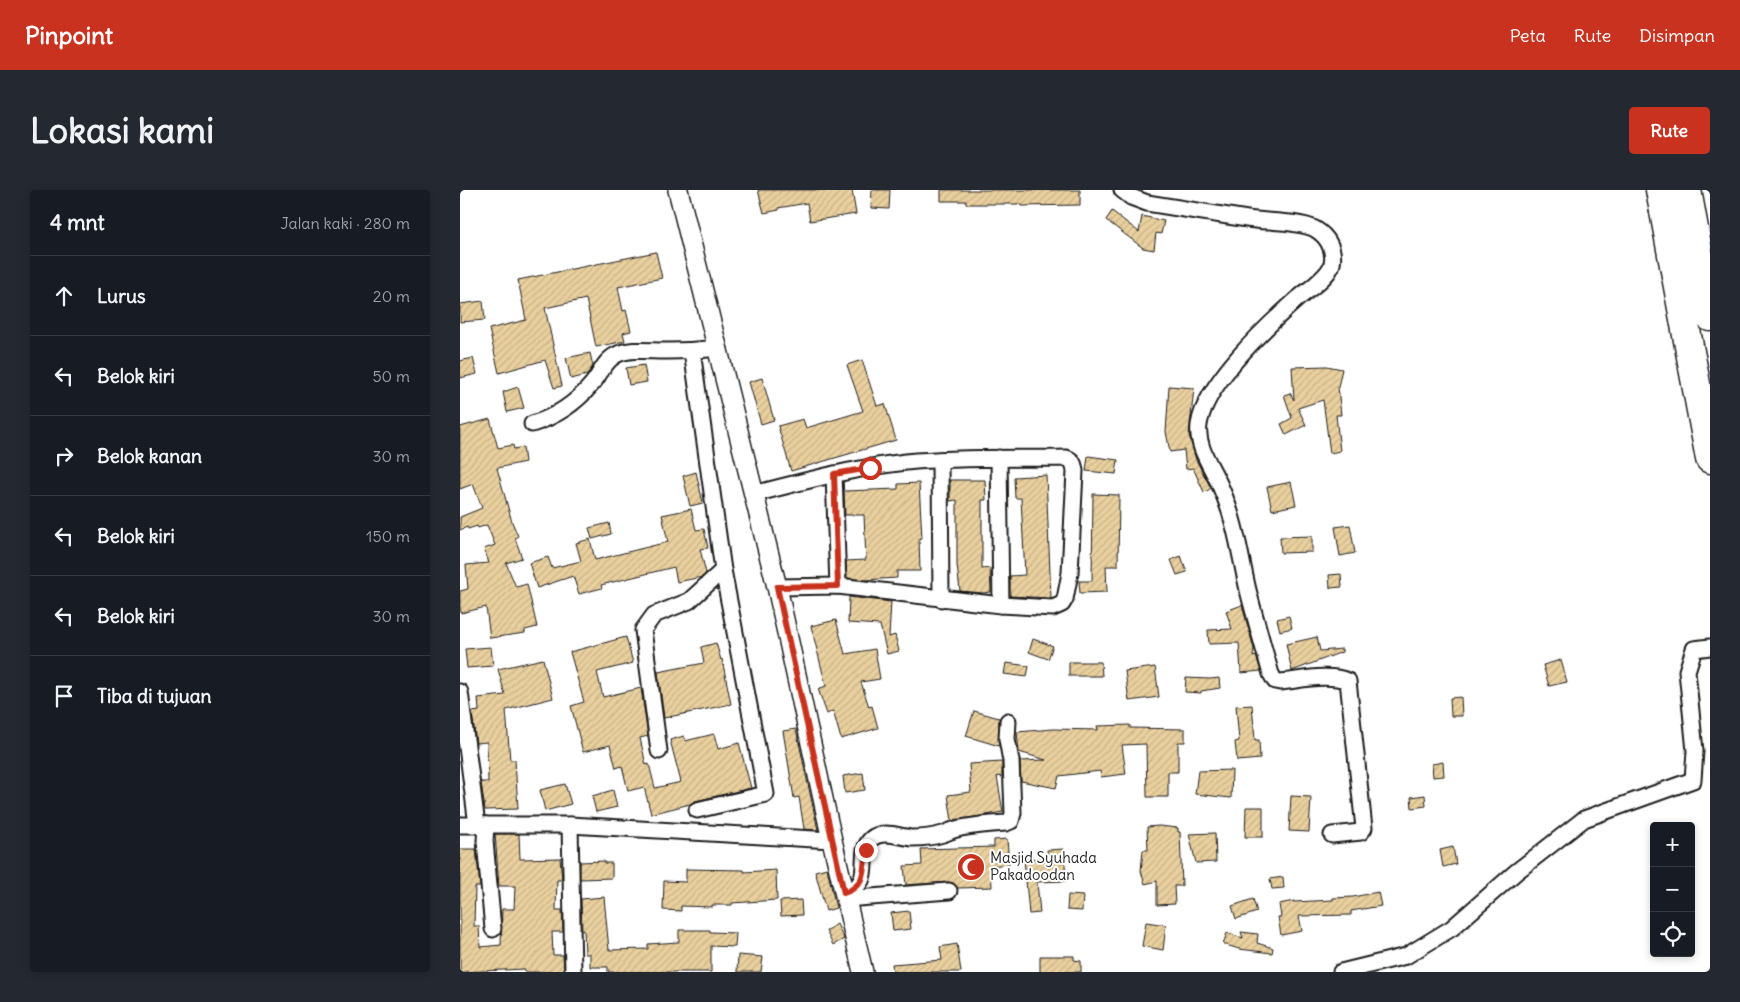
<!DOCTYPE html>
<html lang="id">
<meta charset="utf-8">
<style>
:root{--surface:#171b24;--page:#242831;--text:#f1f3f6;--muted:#9ea1a6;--line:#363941;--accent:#c8321e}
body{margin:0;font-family:Delius,sans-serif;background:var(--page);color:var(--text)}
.controls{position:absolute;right:15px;bottom:15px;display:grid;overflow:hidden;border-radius:5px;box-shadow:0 2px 8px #0003}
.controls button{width:45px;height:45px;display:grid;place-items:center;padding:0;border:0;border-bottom:1px solid var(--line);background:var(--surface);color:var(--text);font:25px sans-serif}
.stop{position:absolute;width:15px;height:15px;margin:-11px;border:4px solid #c8321e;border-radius:50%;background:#fff}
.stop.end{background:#c8321e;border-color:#fff;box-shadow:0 1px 5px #0008}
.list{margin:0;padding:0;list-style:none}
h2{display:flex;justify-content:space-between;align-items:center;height:65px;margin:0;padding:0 20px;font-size:21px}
h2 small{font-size:16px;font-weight:400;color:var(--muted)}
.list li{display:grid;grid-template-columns:32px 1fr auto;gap:15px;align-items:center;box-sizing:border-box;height:80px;padding:0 20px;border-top:1px solid var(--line)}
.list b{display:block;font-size:19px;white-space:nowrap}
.list em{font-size:16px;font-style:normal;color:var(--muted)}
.icon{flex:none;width:28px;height:28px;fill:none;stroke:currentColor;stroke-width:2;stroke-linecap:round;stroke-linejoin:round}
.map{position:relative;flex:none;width:1250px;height:782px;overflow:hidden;border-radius:5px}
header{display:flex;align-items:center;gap:30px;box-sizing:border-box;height:70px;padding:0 25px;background:var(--accent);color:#fff}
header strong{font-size:24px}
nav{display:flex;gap:28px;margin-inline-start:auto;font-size:18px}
.intro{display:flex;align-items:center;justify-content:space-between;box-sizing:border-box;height:120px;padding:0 30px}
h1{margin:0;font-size:35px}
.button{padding:12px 22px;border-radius:5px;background:var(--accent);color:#fff;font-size:18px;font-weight:700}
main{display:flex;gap:30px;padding:0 30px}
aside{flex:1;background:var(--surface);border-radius:5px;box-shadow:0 2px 8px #0003}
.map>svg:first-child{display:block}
</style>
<header>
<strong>Pinpoint</strong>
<nav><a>Peta</a><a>Rute</a><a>Disimpan</a></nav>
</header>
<div class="intro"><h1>Lokasi kami</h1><a class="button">Rute</a></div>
<main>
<aside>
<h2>4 mnt<small>Jalan kaki · 280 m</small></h2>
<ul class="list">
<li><svg class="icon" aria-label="ahead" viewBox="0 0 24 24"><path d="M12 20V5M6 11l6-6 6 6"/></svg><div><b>Lurus</b></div><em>20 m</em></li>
<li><svg class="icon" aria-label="left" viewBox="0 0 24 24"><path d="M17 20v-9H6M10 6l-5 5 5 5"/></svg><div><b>Belok kiri</b></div><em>50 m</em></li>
<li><svg class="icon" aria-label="right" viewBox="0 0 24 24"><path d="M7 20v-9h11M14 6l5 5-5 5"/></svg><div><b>Belok kanan</b></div><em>30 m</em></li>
<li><svg class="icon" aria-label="left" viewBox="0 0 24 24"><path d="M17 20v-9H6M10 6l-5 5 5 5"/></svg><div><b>Belok kiri</b></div><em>150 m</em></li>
<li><svg class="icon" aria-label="left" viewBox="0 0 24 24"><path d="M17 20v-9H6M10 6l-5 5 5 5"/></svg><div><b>Belok kiri</b></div><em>30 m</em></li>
<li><svg class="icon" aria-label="arrive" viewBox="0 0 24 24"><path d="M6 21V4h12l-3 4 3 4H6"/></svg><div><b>Tiba di tujuan</b></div></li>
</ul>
</aside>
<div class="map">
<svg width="1250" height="782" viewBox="0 0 1250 782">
<defs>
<pattern id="building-hatch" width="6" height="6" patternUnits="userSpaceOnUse" patternTransform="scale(1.25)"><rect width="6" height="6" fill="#ead09f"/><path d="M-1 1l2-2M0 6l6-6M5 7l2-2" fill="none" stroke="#c8b288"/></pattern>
</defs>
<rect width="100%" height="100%" fill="#fff"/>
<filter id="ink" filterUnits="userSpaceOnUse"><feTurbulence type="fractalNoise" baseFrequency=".02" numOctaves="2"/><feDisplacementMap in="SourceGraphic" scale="10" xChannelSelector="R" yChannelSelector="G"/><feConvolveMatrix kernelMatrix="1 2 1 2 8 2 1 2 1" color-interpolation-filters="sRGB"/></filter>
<g filter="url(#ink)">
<g fill="url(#building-hatch)" stroke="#1c1c1c">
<polygon points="298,0 392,0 396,24 350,31 347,13 318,18 319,20 304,23"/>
<polygon points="412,0 430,0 429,19 411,18"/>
<polygon points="481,0 620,0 620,15 561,16 561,14 506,14 506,11 481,11"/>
<polygon points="652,21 679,42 682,26 704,31 701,44 696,43 694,60 683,58 646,30"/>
<polygon points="196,62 202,88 158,97 163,121 166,120 171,141 163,143 165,151 136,157 126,109 85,118 102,196 94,198 85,170 39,183 29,139 66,130 58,90"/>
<polygon points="23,111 25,130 0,132 0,114"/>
<polygon points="130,163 133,176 127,185 111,189 106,168"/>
<polygon points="13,168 17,184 0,188 0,171"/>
<polygon points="402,170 417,216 425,214 436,250 331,281 318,236 343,229 346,238 403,221 387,175"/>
<polygon points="184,175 187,192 169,195 166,178"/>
<polygon points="867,176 882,179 878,197 881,225 876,225 880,261 870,263 863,210 838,218 846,235 826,245 821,234 832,228 824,205 830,203 834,210 832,177"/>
<polygon points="302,188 314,230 301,234 289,192"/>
<polygon points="709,196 734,198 729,245 736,270 751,298 747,301 744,302 733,278 726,279 724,260 710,262 706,242"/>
<polygon points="58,197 64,218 47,222 43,202"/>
<polygon points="30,229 38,258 53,255 54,259 63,257 65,272 37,278 52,332 58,346 55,348 62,368 46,373 56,397 67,394 77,437 65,440 65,443 30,448 26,417 1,423 0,416 0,401 8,399 6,375 29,373 24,359 35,355 27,335 18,338 17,336 8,339 7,337 0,340 0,327 22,318 13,294 0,299 0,237"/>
<polygon points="628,266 658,270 656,284 626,281"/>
<polygon points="236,282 243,313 230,316 223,286"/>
<polygon points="586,285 591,408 550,406 550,386 565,385 561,308 555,308 554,287"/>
<polygon points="490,290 525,290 526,310 522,310 522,379 530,378 531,402 523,403 500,401 497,375 497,310 490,311"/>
<polygon points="831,292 836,315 812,320 807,297"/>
<polygon points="459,293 462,348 459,348 460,381 437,381 437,388 405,390 387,388 386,371 406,370 404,325 385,325 384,301 438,299 438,294"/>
<polygon points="633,304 659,305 658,376 646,376 647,402 620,403 619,391 632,391"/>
<polygon points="231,319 236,340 244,339 248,358 240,359 246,383 242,387 217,392 214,377 141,395 142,398 119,404 113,386 77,398 69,373 88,367 92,378 121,371 116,353 130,349 135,370 208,352 202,325"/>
<polygon points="149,333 151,344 132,349 129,338"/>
<polygon points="890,335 895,363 880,366 875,337"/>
<polygon points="852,346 852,362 821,363 820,347"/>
<polygon points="721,366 727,382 717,385 711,370"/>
<polygon points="881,384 882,397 870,398 869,385"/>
<polygon points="389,407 431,412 429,447 435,445 439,461 427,464 420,435 388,433"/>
<polygon points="782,415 794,459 793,467 796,466 801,481 781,483 779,453 749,454 748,440 772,439 766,421"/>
<polygon points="829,426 832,438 820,441 817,429"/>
<polygon points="376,430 385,464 415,459 420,489 401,492 409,517 412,516 418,538 381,549 373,521 367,524 358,499 366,496 351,436"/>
<polygon points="166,447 173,473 137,482 143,507 181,498 188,546 180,548 186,575 189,574 195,598 221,592 210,550 224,546 225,551 254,544 258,559 279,553 291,598 235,611 230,614 191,624 184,597 168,601 162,576 156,578 150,555 123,562 111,516 124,512 110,462"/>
<polygon points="857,447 860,461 882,459 882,462 832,481 826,454"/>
<polygon points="573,449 593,456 588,469 569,462"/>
<polygon points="256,453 261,470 262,469 271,514 204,528 198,482 244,473 241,457"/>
<polygon points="31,457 33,476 7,478 5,459"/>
<polygon points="83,469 93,508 46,520 50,570 55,570 58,619 25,620 21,592 28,592 27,552 16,553 12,522 19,521 18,508 45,505 38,479"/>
<polygon points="1101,470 1107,492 1089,496 1083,475"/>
<polygon points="609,472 641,472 642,486 609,486"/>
<polygon points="546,473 569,476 567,487 544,484"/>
<polygon points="695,477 699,507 669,511 665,481"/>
<polygon points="726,488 750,489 759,488 760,498 741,501 741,503 725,502"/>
<polygon points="1001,507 1002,526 991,526 990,508"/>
<polygon points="792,515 795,550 799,550 800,569 777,571 775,552 779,551 776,516"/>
<polygon points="514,521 539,528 539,556 506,546"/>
<polygon points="670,535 670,538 725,539 725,552 718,552 718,582 708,582 708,607 687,607 686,554 662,555 666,584 641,587 640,581 599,586 596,598 561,591 560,571 586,570 559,562 557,542 593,539 638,540 637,536"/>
<polygon points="336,539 358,640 344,639 339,607 334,608 323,541"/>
<polygon points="542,572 542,587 537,586 543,622 492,631 488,605 511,602 509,574"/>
<polygon points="983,572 984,586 973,587 972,574"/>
<polygon points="772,580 771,608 735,604 738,581"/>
<polygon points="403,583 405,600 385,603 383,586"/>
<polygon points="105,594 111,614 85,621 80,600"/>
<polygon points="153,600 157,617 136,622 132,606"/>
<polygon points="965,605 966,616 952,618 951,607"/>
<polygon points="831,606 851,607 849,642 829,641"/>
<polygon points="786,617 803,617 803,647 785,647"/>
<polygon points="699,636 718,638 718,642 720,642 722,696 714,696 715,714 697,715 697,691 685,694 681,681 683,660 688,660 687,637"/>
<polygon points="755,643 756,672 736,673 729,644"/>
<polygon points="35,644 59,644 60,669 100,668 102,690 97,690 96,720 102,720 103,742 92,742 93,765 103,765 104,782 65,782 65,779 0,782 0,659 16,659 20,697 15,697 14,736 19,736 20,757 41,755 42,719 54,719 55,696 39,696"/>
<polygon points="547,649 549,674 531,676 532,697 498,698 493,693 488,692 446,695 444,676 462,675 461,659 534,657 534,650"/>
<polygon points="993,657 996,674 983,677 980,660"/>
<polygon points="604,659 606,691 577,692 580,723 569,724 564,669 588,668 587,660"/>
<polygon points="144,671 144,673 152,673 152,688 120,689 120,672"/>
<polygon points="367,678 376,718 366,721 355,681"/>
<polygon points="226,679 284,680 284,682 316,680 317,710 272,713 272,715 252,715 252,717 221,716 221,721 203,720 204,691 226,692"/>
<polygon points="823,687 824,698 812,699 810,689"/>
<polygon points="918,702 921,716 891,721 891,725 839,726 842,741 821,745 818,727 821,727 819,714 834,711 834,712 873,710 873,708 893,707"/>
<polygon points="608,705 623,706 622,721 607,720"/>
<polygon points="144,707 149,760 188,759 188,754 219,752 219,740 250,740 250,742 276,743 275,757 251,756 251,782 148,782 148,777 130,777 130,764 125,764 124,740 122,741 121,709"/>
<polygon points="793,709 797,722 776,729 772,716"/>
<polygon points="341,710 342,725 321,726 320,711"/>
<polygon points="449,721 451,739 433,741 431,723"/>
<polygon points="686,732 706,735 703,760 682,756"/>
<polygon points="377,734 384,749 373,755 366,741"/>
<polygon points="781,742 798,744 797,753 813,758 812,763 779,759 763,754 767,743 783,748"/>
<polygon points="497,754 501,782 433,782 432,774 482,770 480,757"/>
<polygon points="278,765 303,767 301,782 277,782"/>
<polygon points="580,766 614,766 614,770 621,771 621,782 580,782"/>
</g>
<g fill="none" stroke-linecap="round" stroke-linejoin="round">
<defs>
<g id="minor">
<path d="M662,0L671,7L687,13C720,18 754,24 787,29C806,32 839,31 855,39C867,46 875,59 872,74C869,87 845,102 835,111C805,138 745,194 739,235C736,258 753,278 761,298C776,331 780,366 788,400C795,428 803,456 811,484L815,491L820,492C841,490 868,483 888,491L904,638L901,642L872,645"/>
<path d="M72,234C95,227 116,213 132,194C140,185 144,171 156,165C171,157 193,162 209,161C226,161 242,160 259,158"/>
<polyline points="539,268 541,415"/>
<polyline points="480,270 481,409"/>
<polyline points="374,284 378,396"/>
<path d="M294,304C344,291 394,278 446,272C499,267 553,269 606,268C613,270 614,274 615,281L610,383L605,409L602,414L593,418L541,415L378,396L317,397"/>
<polyline points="0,502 17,635"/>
<polyline points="199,561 183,440 194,425 229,411 263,380 232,161"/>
<polyline points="237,620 306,604 263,380"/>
<polyline points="0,635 110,635 372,650"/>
<polyline points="26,635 25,651 33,739"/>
<polyline points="110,635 113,782"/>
<path d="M384,703C417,693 395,665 411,649C422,639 440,647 452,648C462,648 473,647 483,644C489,642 494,639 501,638C516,635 531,634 546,633L551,631L553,623L551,571L547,549L548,531"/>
<polyline points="385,709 489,701"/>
<polyline points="881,782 946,766 992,738 1056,682 1124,629 1233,590 1235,561 1227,481 1234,459 1250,457"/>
</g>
<polyline id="tertiary" points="218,0 317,397 372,650 403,782"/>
<g id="motorway">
<polyline points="1200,0 1250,269"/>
<polyline points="1227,0 1250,127"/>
</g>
</defs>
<use href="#minor" stroke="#1c1c1c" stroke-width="19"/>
<use href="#tertiary" stroke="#1c1c1c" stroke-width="22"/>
<use href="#motorway" stroke="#1c1c1c" stroke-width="31"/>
<use href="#minor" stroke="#fff" stroke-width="15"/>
<use href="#tertiary" stroke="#fff" stroke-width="19"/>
<use href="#motorway" stroke="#fff" stroke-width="28"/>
</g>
</g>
<g fill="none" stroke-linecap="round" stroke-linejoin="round" filter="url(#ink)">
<path stroke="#c8321e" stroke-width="6" d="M406,660C403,680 406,696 384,703L317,397L378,396L374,284L410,278"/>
</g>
<defs>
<symbol id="mosque-disc" viewBox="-11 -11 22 22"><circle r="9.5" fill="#c8321e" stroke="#fff"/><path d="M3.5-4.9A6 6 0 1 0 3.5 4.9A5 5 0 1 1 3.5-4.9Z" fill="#fff"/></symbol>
</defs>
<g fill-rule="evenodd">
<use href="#mosque-disc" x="495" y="661" width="32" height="32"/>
</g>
<g text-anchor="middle" stroke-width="4" stroke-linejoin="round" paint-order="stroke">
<g font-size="15" fill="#1c1c1c" stroke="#fff" text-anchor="start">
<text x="530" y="673">Masjid Syuhada<tspan x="530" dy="17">Pakadoodan</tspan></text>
</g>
</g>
</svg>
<div class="controls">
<button>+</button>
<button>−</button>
<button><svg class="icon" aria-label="locate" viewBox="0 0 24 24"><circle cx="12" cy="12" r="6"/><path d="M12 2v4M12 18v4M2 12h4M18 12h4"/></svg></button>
</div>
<div class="stop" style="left:410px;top:278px"></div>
<div class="stop end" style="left:406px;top:660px"></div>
</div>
</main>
